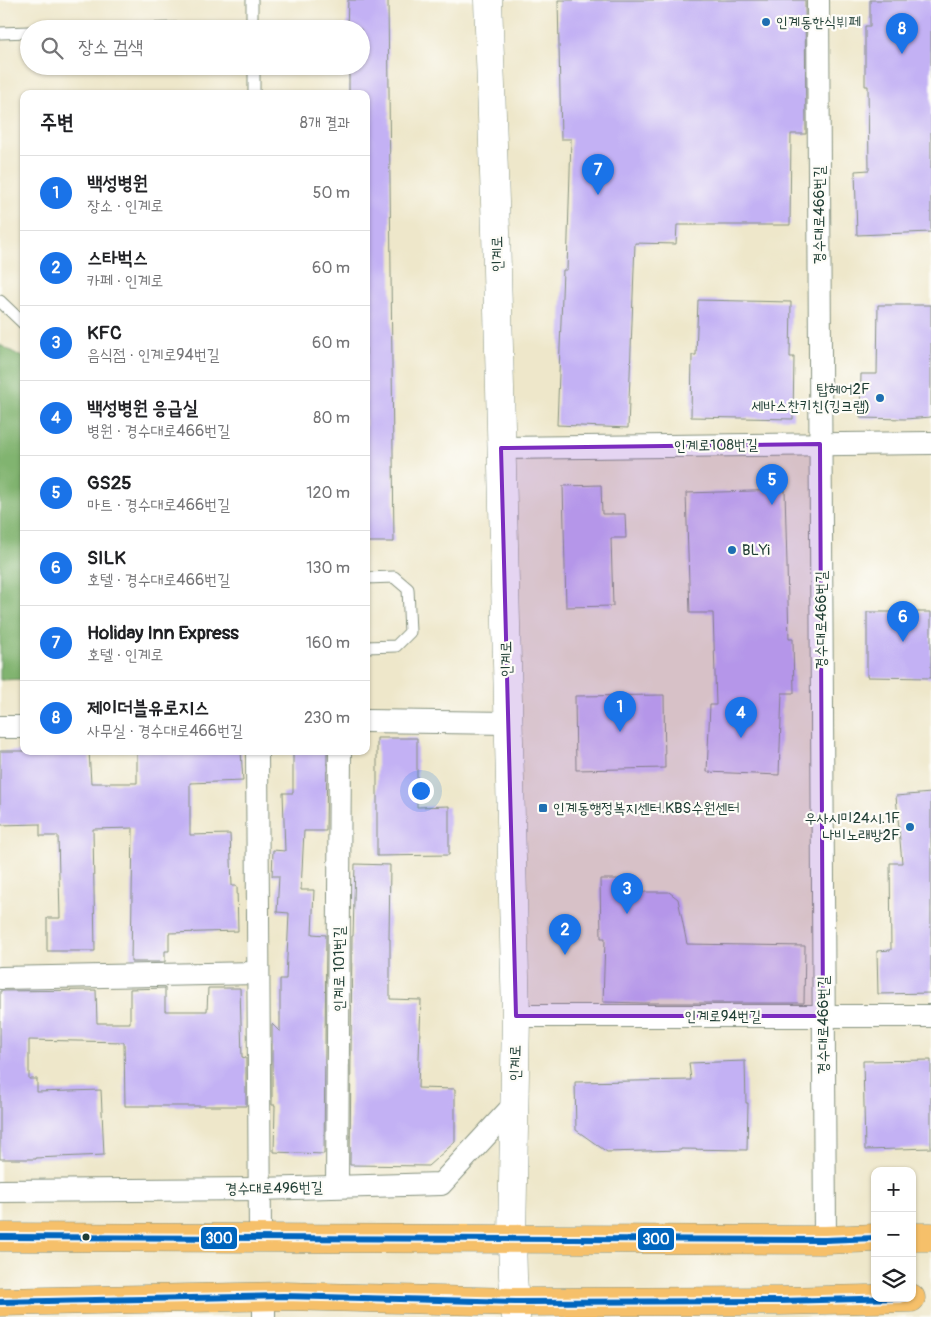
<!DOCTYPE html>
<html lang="ko">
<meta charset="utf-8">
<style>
:root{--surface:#fff;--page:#f6f6f6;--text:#202124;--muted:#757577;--line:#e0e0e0;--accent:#1a73e8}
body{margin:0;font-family:Pangolin,"Poor Story",sans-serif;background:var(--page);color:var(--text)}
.controls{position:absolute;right:15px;bottom:15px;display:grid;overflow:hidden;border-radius:10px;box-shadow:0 1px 4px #0004}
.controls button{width:45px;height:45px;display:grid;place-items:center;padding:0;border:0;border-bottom:1px solid var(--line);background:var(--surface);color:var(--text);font:25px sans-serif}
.you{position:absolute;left:420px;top:790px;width:18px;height:18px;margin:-12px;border:4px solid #fff;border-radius:50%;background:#1a73e8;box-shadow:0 0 0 8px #1a73e833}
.badge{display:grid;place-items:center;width:32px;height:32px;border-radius:50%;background:var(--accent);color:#fff;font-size:16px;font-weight:700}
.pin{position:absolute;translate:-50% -41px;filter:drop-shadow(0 1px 2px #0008)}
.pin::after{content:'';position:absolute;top:26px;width:18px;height:15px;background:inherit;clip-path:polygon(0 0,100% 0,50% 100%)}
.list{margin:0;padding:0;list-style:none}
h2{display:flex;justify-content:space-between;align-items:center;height:65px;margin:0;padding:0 20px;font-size:21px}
h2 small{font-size:16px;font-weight:400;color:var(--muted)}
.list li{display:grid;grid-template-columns:32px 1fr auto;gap:15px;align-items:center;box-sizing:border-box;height:75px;padding:0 20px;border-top:1px solid var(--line)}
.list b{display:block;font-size:19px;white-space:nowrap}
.list p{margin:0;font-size:16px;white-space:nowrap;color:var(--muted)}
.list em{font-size:16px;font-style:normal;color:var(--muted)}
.icon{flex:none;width:28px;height:28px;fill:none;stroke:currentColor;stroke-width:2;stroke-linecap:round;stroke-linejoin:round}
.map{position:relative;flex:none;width:931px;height:1317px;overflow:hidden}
.search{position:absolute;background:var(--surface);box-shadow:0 1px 4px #0004;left:20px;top:20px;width:350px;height:55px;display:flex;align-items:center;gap:12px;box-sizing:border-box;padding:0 18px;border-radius:28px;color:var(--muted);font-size:19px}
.panel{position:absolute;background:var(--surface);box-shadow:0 1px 4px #0004;left:20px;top:90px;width:350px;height:665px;border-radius:10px}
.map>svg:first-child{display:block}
</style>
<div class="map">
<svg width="931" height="1317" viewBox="0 0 931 1317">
<rect width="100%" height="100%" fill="#fdfcf7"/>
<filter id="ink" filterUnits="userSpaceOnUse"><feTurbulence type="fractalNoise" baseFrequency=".02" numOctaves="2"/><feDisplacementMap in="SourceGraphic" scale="10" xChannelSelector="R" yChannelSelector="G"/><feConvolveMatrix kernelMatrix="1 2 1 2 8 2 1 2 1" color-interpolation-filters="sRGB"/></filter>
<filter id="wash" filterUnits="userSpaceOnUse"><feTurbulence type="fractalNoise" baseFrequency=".0096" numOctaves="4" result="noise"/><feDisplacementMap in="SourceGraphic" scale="20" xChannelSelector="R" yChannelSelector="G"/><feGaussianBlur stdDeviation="1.12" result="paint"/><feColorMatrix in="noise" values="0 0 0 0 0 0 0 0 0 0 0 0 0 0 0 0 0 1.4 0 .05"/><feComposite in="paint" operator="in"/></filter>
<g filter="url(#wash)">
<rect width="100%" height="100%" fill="#eee7ca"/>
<polygon fill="#81b46f" stroke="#507852" points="0,345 24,358 24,679 0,680"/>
<g id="blocks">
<g fill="#c3b1f4">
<polygon points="348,0 388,0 394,542 366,542 366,94 349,94 349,66 361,66 361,29 347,29"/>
<polygon points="558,0 805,0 806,134 791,134 790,225 677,225 676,244 635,243 628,428 557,425 563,270 567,270 571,139 561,139"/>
<polygon points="870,0 931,0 931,232 857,235 855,171 869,170 868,86 865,86 865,26 870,26"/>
<polygon points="698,300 791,302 790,357 794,357 793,419 691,417 692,355 696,355"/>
<polygon points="878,305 931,305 931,417 905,419 860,418 861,374 877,374"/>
<polygon points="601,485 602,514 625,514 626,538 611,538 613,606 566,607 563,486"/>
<polygon points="785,490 789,639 793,639 794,693 782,693 779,775 707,772 710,705 716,705 713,613 690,613 686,493"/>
<polygon points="867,612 931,612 931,678 867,677"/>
<polygon points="664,695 665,768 576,770 575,696"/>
<polygon points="377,738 417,738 417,807 449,806 449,855 377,856"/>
<polygon points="0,751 89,751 91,783 137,783 137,751 241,751 243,781 190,783 190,835 230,834 232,886 237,886 238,931 169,933 169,951 165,951 165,962 131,962 133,828 93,829 95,951 47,951 47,918 60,918 58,836 40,836 40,824 0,825"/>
<polygon points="293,751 327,751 326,831 304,831 301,890 314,890 312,934 326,935 324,1154 274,1152 275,1105 272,1105 272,1024 280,1032 280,979 286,979 289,913 277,912 279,876 272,876 273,850 285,851 283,793 293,793"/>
<polygon points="931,793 931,993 878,994 877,951 891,950 890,863 902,863 896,796"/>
<polygon points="355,864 390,865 389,939 390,939 390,999 421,1000 418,1088 455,1089 455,1142 428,1166 350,1165 352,936 353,936"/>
<polygon points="600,879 638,879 638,892 669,892 678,899 687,944 805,946 804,1003 644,1003 603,1002 605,938 601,938"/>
<polygon points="165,988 165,1011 207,1011 208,988 240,988 242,1057 246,1058 246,1106 125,1106 124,1042 29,1040 29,1079 37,1079 37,1092 101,1090 104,1155 36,1158 36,1159 0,1159 0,991 96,990 97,1023 130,1023 130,989"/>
<polygon points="931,1060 931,1148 865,1150 863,1061"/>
<polygon points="745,1061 746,1103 748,1103 747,1150 681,1149 681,1150 607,1152 576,1130 575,1082 691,1080 689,1063"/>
</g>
</g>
</g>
<g filter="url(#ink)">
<use href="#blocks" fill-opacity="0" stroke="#86927f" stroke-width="1"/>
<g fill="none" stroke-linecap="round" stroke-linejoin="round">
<defs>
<g id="service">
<polyline points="252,0 252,29"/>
<polyline points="139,29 252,26"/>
<polyline points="0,33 29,32"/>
<polyline points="254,66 254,94"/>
<polyline points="0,301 24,324"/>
<polyline points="366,578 394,577 408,589 410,632 396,646 366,647"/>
</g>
<g id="minor">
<polyline points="818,0 825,1240"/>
<polyline points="501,448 931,443"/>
<polyline points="366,721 508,723"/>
<polyline points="0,727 24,727"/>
<polyline points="257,751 260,1238"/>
<polyline points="0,978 258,973"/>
<polyline points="516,1016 931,1016"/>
<polyline points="337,1186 340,751"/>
<polyline points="0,1191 259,1189 441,1184 514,1105"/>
<polyline points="264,1296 264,1317"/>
</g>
<polyline id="tertiary" points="488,0 496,231 516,1016 512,1238 513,1276 516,1317"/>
<g id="primary">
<polyline points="0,1237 825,1240 875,1238"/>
<polyline points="912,1237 931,1237"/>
<polyline points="0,1302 284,1296 516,1302 780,1301 911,1298"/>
</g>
</defs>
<use href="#service" stroke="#86927f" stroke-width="13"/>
<use href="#minor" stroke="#86927f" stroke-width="24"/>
<use href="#tertiary" stroke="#86927f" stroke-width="29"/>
<use href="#primary" stroke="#86927f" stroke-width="29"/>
<use href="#service" stroke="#fff" stroke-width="11"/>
<use href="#minor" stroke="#fff" stroke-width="22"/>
<use href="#tertiary" stroke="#fff" stroke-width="28"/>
<use href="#primary" stroke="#f6c06b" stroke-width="28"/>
<defs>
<g id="bus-1">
<polyline points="0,1237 825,1240 875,1238"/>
<polyline points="0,1302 284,1296 516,1302 780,1301 900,1298"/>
</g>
</defs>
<use href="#bus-1" stroke="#fdfcf7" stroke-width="10"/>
<use href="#bus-1" stroke="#0065bd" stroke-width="6"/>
</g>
</g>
<path fill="#7b2cbf" fill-opacity="0.2" stroke="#7b2cbf" stroke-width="4" stroke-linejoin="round" d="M820,444L823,1016H516L501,448Z"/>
<g fill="#1f6fb2" stroke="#fdfcf7" stroke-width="2">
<circle cx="766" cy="22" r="5"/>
<circle cx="880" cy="398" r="5"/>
<circle cx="732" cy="550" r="5"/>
<rect x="538" y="803" width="10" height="10" rx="2.5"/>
<circle cx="910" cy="827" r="5"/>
</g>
<circle fill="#1f3d34" stroke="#fdfcf7" stroke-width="2" cx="86" cy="1237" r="4.5"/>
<g text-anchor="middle" stroke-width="4.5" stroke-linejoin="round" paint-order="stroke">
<g font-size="15" fill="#1f3d34" stroke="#fdfcf7" text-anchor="start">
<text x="776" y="27">인계동한식뷔페</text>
<text x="870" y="394" text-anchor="end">탑헤어2F<tspan x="870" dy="17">세바스찬키친(킹크랩)</tspan></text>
<text x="742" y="555">BLYi</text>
<text x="553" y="813">인계동행정복지센터.KBS수원센터</text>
<text x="900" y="823" text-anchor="end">우사시미24시.1F<tspan x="900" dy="17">나비노래방2F</tspan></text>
</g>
<g font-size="15" fill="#1f3d34" stroke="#fdfcf7">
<text transform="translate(819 215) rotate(-90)" y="5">경수대로466번길</text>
<text transform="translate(497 254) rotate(-91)" y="5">인계로</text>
<text transform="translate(716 445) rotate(-1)" y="5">인계로108번길</text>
<text transform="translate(821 620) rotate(-90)" y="5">경수대로466번길</text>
<text transform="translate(506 659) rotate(-91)" y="5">인계로</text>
<text transform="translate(339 969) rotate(-90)" y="5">인계로 101번길</text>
<text x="723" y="1021">인계로94번길</text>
<text transform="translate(823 1025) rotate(-90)" y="5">경수대로466번길</text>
<text transform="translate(515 1063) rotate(-89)" y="5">인계로</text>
<text transform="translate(274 1188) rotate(-1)" y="5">경수대로496번길</text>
</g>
</g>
<g stroke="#fdfcf7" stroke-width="2">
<rect x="200" y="1226" width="38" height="24" rx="5" fill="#0065bd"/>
<rect x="637" y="1227" width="38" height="24" rx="5" fill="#0065bd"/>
</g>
<g font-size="14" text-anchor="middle" font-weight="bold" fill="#fff">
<text x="219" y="1243">300</text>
<text x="656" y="1244">300</text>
</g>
</svg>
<div class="controls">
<button>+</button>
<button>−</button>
<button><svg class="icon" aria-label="layers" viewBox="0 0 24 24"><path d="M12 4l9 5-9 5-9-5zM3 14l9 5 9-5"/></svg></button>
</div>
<div class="you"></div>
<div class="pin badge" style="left:620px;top:732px">1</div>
<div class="pin badge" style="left:565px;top:955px">2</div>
<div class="pin badge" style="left:627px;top:914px">3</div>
<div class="pin badge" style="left:741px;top:738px">4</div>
<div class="pin badge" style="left:772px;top:505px">5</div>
<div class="pin badge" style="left:903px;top:642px">6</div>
<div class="pin badge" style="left:598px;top:195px">7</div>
<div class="pin badge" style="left:902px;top:54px">8</div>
<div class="search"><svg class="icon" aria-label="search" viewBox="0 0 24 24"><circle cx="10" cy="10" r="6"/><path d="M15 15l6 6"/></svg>장소 검색</div>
<section class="panel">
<h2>주변<small>8개 결과</small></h2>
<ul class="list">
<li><span class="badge">1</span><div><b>백성병원</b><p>장소 · 인계로</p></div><em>50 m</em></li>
<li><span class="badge">2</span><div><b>스타벅스</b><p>카페 · 인계로</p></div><em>60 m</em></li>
<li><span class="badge">3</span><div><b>KFC</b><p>음식점 · 인계로94번길</p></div><em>60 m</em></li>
<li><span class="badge">4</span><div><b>백성병원 응급실</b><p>병원 · 경수대로466번길</p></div><em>80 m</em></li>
<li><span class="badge">5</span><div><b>GS25</b><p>마트 · 경수대로466번길</p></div><em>120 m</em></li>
<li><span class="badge">6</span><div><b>SILK</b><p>호텔 · 경수대로466번길</p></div><em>130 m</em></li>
<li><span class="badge">7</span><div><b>Holiday Inn Express</b><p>호텔 · 인계로</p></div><em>160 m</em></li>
<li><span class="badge">8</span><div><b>제이더블유로지스</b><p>사무실 · 경수대로466번길</p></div><em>230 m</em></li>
</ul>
</section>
</div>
